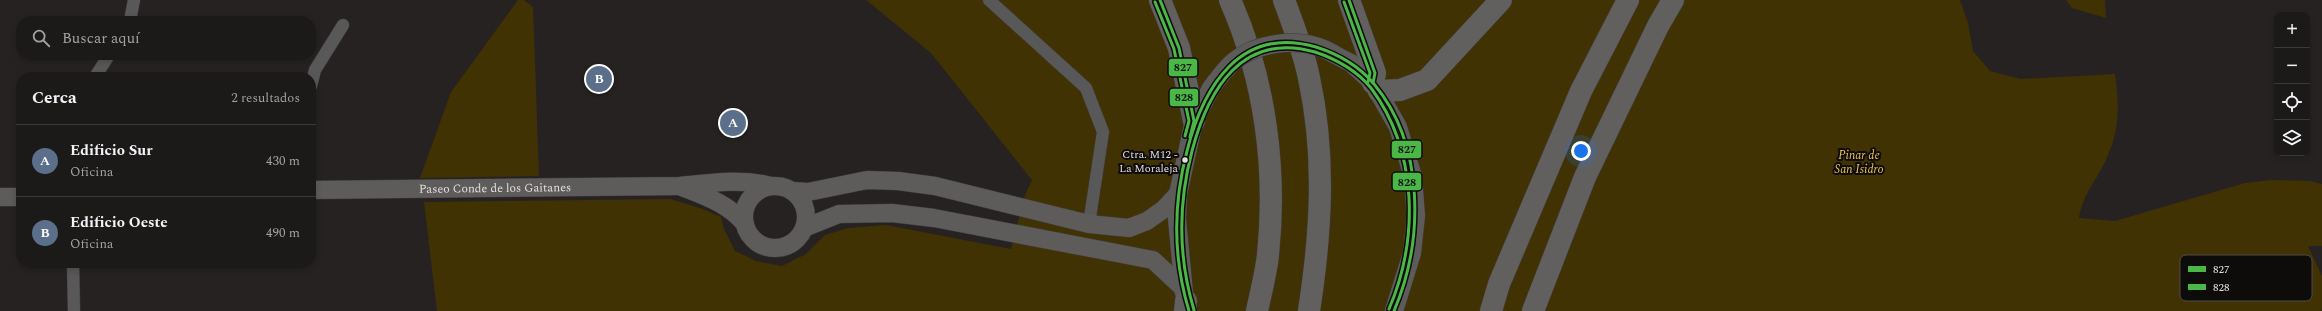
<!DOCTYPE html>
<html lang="es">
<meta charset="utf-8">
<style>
:root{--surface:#1c1a19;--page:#252322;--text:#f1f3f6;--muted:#a0a1a2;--line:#3a3838;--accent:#a19c9b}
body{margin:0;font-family:Spectral,serif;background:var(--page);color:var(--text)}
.controls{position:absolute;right:12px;top:12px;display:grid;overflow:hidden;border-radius:8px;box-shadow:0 2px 6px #0003}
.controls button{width:36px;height:36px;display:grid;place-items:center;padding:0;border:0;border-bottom:1px solid var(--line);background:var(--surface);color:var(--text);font:20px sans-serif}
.you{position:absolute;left:1581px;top:151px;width:14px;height:14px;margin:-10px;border:3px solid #fff;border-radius:50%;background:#1a73e8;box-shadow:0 0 0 6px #1a73e833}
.badge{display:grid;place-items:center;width:26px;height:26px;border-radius:50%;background:var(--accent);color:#fff;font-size:13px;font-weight:700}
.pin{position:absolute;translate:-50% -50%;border:2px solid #fff;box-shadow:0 1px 4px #0006}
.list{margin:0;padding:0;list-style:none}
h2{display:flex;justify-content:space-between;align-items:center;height:52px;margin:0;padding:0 16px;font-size:17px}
h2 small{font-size:13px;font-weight:400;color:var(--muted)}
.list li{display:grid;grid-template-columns:26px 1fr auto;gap:12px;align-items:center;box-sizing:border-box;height:72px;padding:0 16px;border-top:1px solid var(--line)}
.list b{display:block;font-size:15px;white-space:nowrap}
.list p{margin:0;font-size:13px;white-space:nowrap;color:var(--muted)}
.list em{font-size:13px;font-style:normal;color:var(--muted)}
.icon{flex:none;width:22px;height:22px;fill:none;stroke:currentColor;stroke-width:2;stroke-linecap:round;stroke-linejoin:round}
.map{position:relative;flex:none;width:2322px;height:311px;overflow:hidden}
.search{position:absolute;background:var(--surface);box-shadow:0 2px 6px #0003;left:16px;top:16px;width:300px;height:44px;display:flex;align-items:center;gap:10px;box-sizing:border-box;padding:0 14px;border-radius:16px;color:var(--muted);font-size:15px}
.panel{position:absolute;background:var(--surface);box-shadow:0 2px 6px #0003;left:16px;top:72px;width:300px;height:196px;border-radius:16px}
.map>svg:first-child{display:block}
</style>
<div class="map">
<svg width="2322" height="311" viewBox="0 0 2322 311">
<rect width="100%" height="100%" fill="#262221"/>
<g fill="#413204">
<polygon points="518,0 524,0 533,7 539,176 420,178 451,92"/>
<path d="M866,0H1960L1968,23L1973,51L1990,71L2021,79L2115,74C2119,103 2120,127 2108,155C2099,178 2083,192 2079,218L2115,221L2245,183L2272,180L2310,181L2322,184V246H2308L2322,276V308L2321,311H437L424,202L670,199L700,208L721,217L724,229L735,251L756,261L782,266L806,254L825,235L848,228L886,225L1011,249L1025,195L1032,180L931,53Z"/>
<polygon points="2066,0 2105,0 2106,18 2072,8"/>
</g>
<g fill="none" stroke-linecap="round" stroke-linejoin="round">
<defs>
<g id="street">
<polyline points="989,0 1086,88 1103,132 1089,224"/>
<polyline points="130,21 134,0"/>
<polyline points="95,77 109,55"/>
<polyline points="311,86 315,70 343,25"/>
<polyline points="73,263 74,311"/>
</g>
<g id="secondary">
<polyline points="1351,63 1373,83 1398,127 1413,177 1416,216 1412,253 1394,311"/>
<circle cx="775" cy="217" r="31"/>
<path d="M682,187C705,196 729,204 745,224"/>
<path id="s1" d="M311,190L680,186C709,183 742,178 771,186"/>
<polyline points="792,191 808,192 867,180 898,181 935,186 1089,224 1129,228 1147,221 1164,209 1178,194"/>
<polyline points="0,197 21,197"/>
<polyline points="804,228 839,214 892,213 934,218 1153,260 1183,288"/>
<polyline points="1184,293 1177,219 1178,194 1194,121 1211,88"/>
</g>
<g id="highway">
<polyline points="1160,0 1179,48 1194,121"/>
<path d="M1230,0C1265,79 1277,168 1268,255C1266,273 1261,292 1257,311"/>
<path d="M1284,0C1293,25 1304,52 1309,78C1326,156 1321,233 1309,311"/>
<polyline points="1349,0 1375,73 1373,83"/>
<polyline points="1379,91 1400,90 1427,80 1501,0"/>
<polyline points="1185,311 1186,301"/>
<polyline points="1491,311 1499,284 1581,91 1628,0"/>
<polyline points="1533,311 1585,177 1658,26 1673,0"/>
</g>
</defs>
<use href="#street" stroke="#403d3c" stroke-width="13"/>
<use href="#secondary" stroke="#403d3c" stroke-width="19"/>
<use href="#highway" stroke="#403d3c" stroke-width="23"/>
<use href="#street" stroke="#595858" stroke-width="12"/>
<use href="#secondary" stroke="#5d5c5b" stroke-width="18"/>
<use href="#highway" stroke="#62605f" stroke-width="22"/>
<defs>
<path id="secondary-bridge" d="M1211,88C1218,79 1224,70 1233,62C1255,43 1297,37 1324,49C1333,53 1342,59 1351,63"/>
</defs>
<use href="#secondary-bridge" stroke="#403d3c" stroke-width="19" stroke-linecap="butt"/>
<use href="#secondary-bridge" stroke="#5d5c5b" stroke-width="18"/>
<defs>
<g id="bus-1">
<polyline points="1160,0 1179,48 1194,121 1190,137"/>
<polyline points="1349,0 1375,73 1373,83"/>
<path d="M1189,311C1173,258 1173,204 1187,151C1203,87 1240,25 1316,47C1338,54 1359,66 1374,84C1425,145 1424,241 1394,311"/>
</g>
<g id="bus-2">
<polyline points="1155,2 1174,49 1189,121 1185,136"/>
<polyline points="1344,2 1370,73 1368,82"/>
<path d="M1194,310C1178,257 1178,204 1192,151C1208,90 1242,31 1315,52C1336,59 1357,71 1371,88C1418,151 1419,239 1389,309"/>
</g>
</defs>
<use href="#bus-1" stroke="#0e0b0b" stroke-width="6"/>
<use href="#bus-2" stroke="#0e0b0b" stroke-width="6"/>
<use href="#bus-1" stroke="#4ab747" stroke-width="3"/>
<use href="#bus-2" stroke="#4ab747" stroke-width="3"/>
</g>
<circle fill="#e3dedd" stroke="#0e0b0b" stroke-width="1.5" cx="1185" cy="160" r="3.5"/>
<g text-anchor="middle" stroke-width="4" stroke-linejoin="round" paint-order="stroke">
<g font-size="11" fill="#e3dedd" stroke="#0e0b0b" text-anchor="end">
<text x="1178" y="158">Ctra. M12 -<tspan x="1178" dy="14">La Moraleja</tspan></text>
</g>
<g font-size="12" font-style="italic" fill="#edc24b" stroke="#0e0b0b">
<text x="1859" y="159">Pinar de<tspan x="1859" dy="14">San Isidro</tspan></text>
</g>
<g font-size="12" fill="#e3dedd" stroke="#0e0b0b">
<text dy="4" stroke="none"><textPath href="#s1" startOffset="184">Paseo Conde de los Gaitanes</textPath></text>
</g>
</g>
<rect x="2180" y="255" width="132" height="46" rx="6" fill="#0e0b0b" stroke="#4e4a4a" stroke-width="1"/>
<rect x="2188" y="266" width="18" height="6" fill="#4ab747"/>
<rect x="2188" y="284" width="18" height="6" fill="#4ab747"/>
<g font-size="11" fill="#e3dedd">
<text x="2213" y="273">827</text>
<text x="2213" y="291">828</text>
</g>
<g stroke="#0e0b0b" stroke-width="1.5">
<rect x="1168" y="58" width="30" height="19" rx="4" fill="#4ab747"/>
<rect x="1169" y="88" width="30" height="19" rx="4" fill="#4ab747"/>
<rect x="1391" y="140" width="31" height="19" rx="4" fill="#4ab747"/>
<rect x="1392" y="172" width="30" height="19" rx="4" fill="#4ab747"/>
</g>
<g font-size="11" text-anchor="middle" font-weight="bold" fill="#111">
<text x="1183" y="71">827</text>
<text x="1184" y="101">828</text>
<text x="1407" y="153">827</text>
<text x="1407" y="186">828</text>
</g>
</svg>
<div class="controls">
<button>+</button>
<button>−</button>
<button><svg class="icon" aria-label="locate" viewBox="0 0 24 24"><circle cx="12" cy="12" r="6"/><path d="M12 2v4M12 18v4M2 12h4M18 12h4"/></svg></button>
<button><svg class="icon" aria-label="layers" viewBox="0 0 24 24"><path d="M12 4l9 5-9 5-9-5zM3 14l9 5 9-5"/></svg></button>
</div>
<div class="you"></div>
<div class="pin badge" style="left:733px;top:123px;background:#5c6f8a">A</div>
<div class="pin badge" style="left:599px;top:79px;background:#5c6f8a">B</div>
<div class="search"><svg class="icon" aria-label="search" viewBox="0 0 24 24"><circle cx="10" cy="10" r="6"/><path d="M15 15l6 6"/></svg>Buscar aquí</div>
<section class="panel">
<h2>Cerca<small>2 resultados</small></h2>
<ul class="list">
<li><span class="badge" style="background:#5c6f8a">A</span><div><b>Edificio Sur</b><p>Oficina</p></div><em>430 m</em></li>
<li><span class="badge" style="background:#5c6f8a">B</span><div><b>Edificio Oeste</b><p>Oficina</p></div><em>490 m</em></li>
</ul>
</section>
</div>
